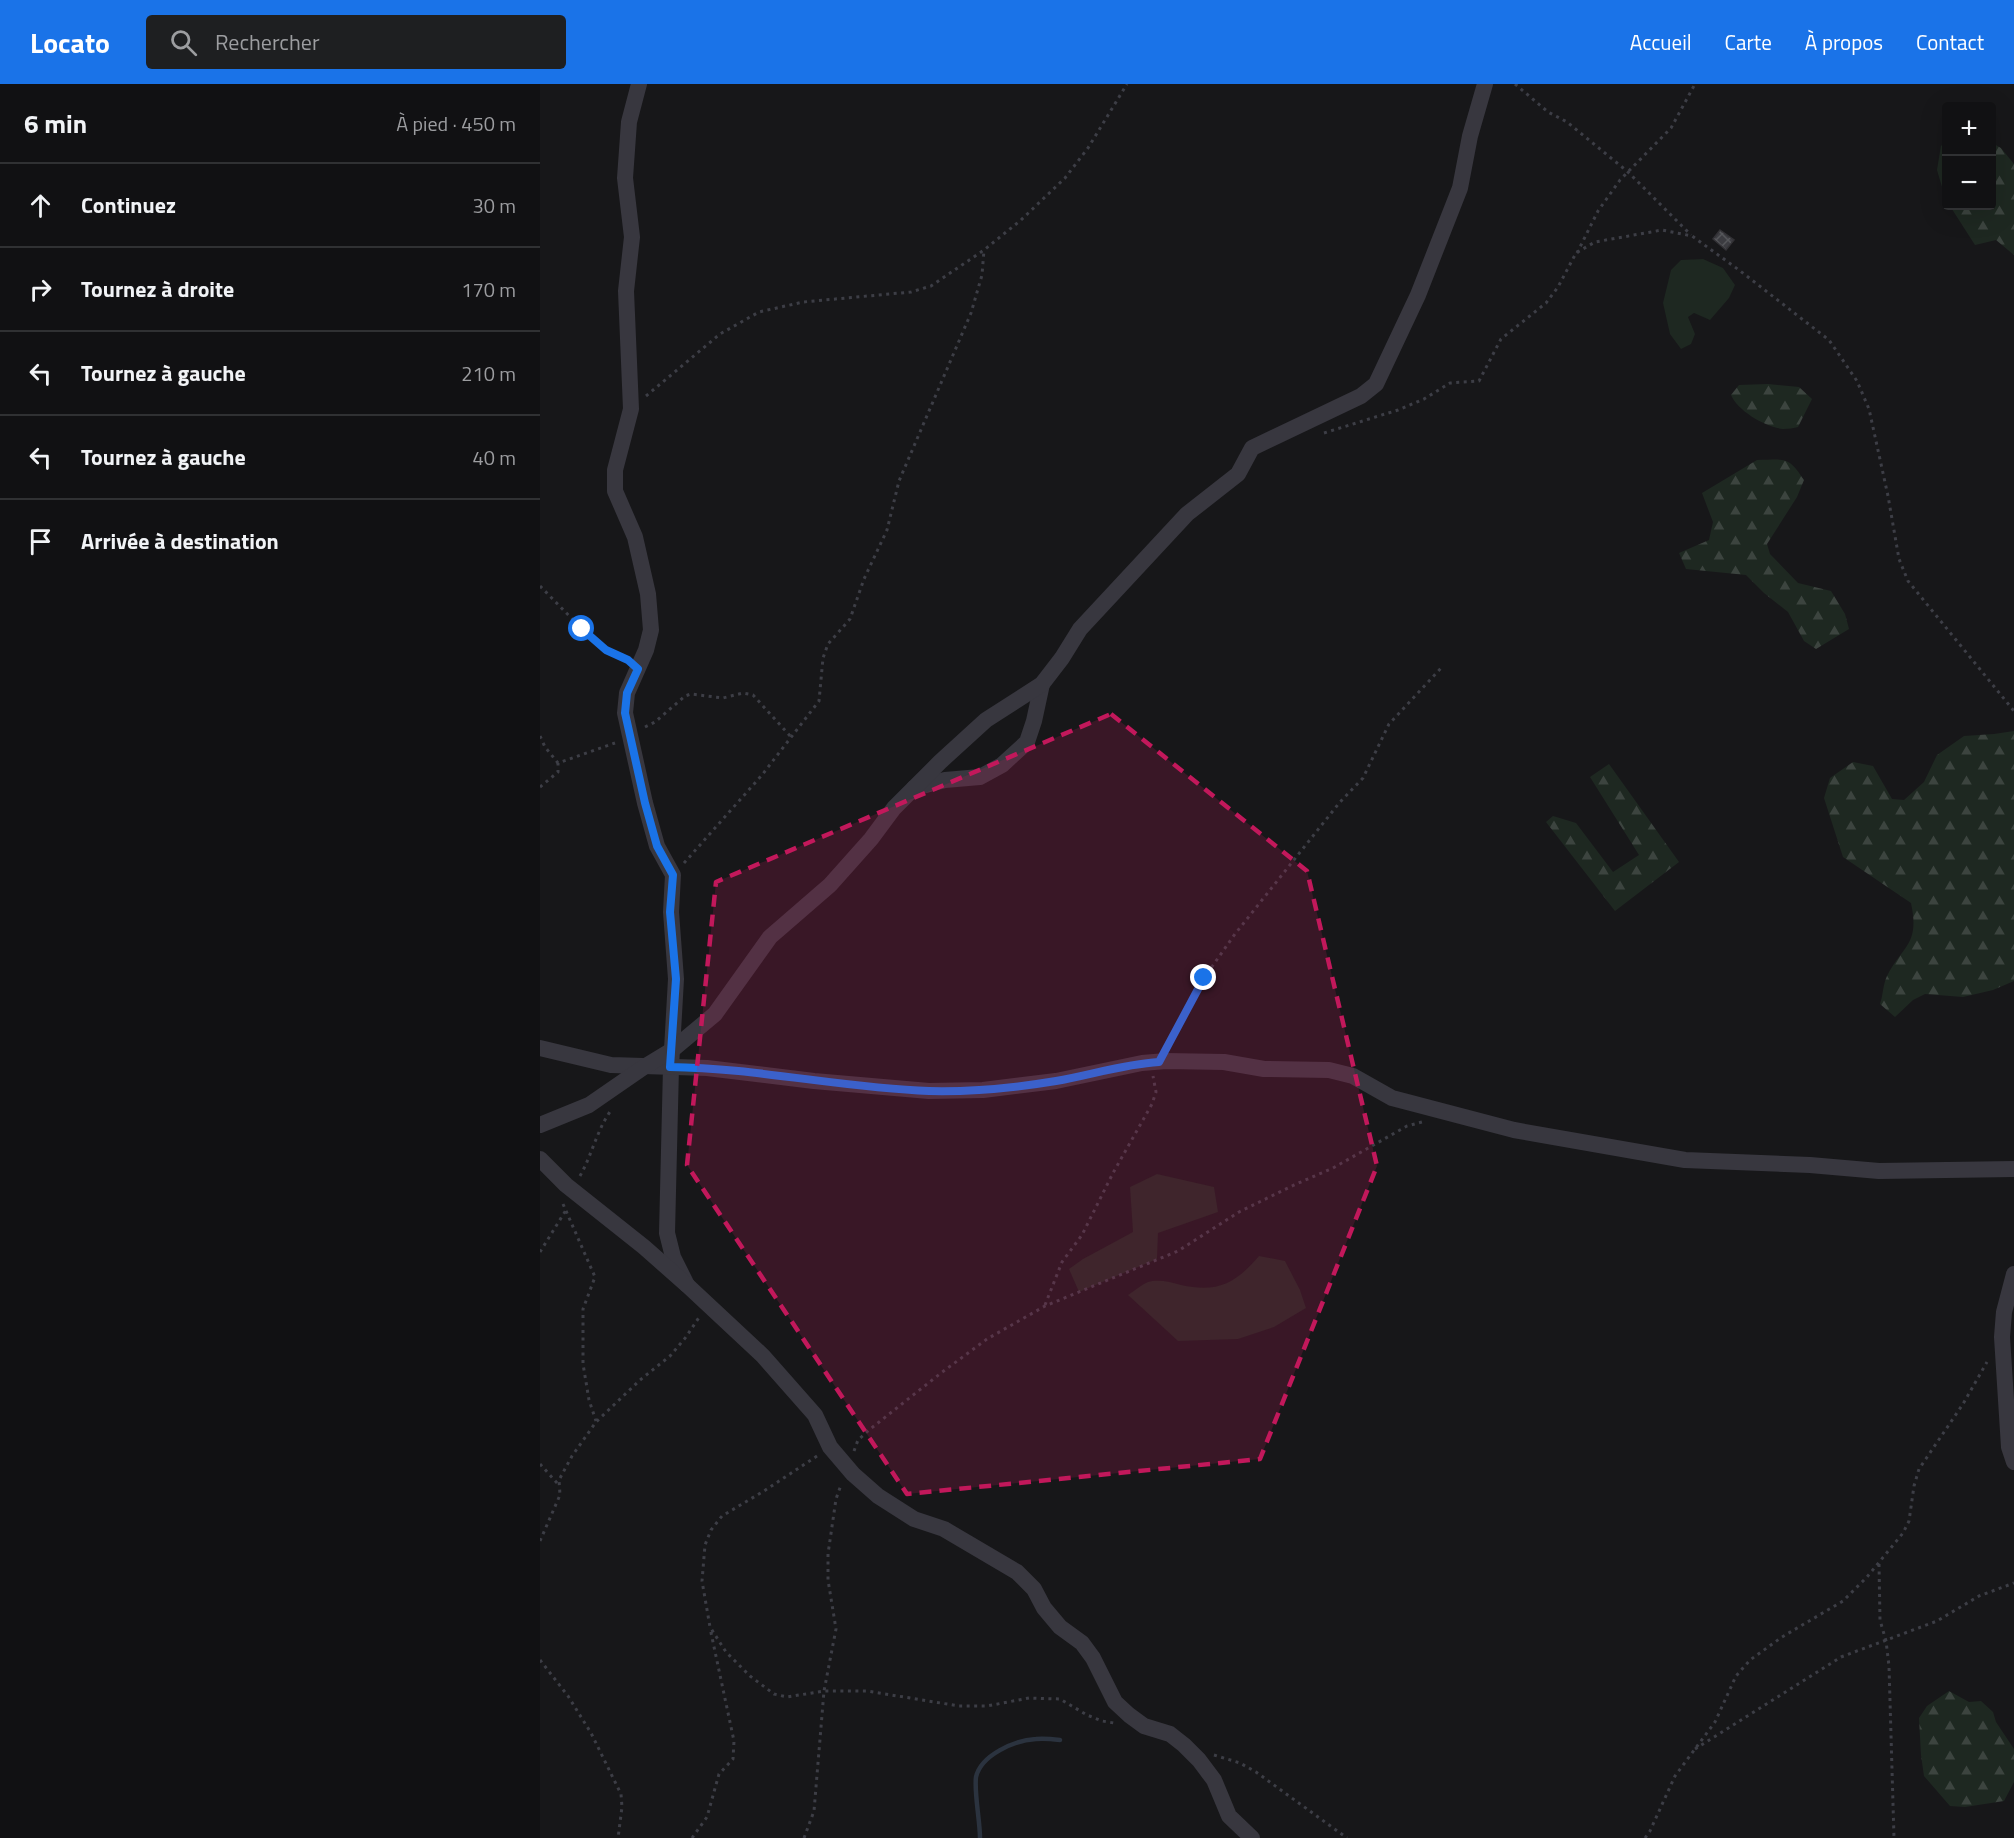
<!DOCTYPE html>
<html lang="fr">
<meta charset="utf-8">
<style>
:root{--surface:#111113;--page:#1e1f21;--text:#f1f3f6;--muted:#9c9da0;--line:#303133;--accent:#1a73e8}
body{margin:0;font-family:"Titillium Web",sans-serif;background:var(--page);color:var(--text)}
.controls{position:absolute;right:18px;top:18px;display:grid;overflow:hidden;border-radius:6px;box-shadow:0 6px 24px #0002}
.controls button{width:54px;height:54px;display:grid;place-items:center;padding:0;border:0;border-bottom:2px solid var(--line);background:var(--surface);color:var(--text);font:30px sans-serif}
.stop{position:absolute;width:18px;height:18px;margin:-14px;border:4px solid #1a73e8;border-radius:50%;background:#fff}
.stop.end{background:#1a73e8;border-color:#fff;box-shadow:0 2px 6px #0008}
.list{margin:0;padding:0;list-style:none}
h2{display:flex;justify-content:space-between;align-items:center;height:78px;margin:0;padding:0 24px;font-size:26px}
h2 small{font-size:20px;font-weight:400;color:var(--muted)}
.list li{display:grid;grid-template-columns:39px 1fr auto;gap:18px;align-items:center;box-sizing:border-box;height:84px;padding:0 24px;border-top:2px solid var(--line)}
.list b{display:block;font-size:22px;white-space:nowrap}
.list em{font-size:20px;font-style:normal;color:var(--muted)}
.icon{flex:none;width:33px;height:33px;fill:none;stroke:currentColor;stroke-width:2;stroke-linecap:round;stroke-linejoin:round}
.map{position:relative;flex:none;width:1474px;height:1754px;overflow:hidden}
header{display:flex;align-items:center;gap:36px;box-sizing:border-box;height:84px;padding:0 30px;background:var(--accent);color:#fff}
header strong{font-size:28px}
nav{display:flex;gap:33px;margin-inline-start:auto;font-size:21px}
.search{width:420px;height:54px;background:var(--page);display:flex;align-items:center;gap:15px;box-sizing:border-box;padding:0 21px;border-radius:6px;color:var(--muted);font-size:22px}
main{display:flex}
aside{flex:1;background:var(--surface)}
.map>svg:first-child{display:block}
</style>
<header>
<strong>Locato</strong>
<div class="search"><svg class="icon" aria-label="search" viewBox="0 0 24 24"><circle cx="10" cy="10" r="6"/><path d="M15 15l6 6"/></svg>Rechercher</div>
<nav><a>Accueil</a><a>Carte</a><a>À propos</a><a>Contact</a></nav>
</header>
<main>
<aside>
<h2>6 min<small>À pied · 450 m</small></h2>
<ul class="list">
<li><svg class="icon" aria-label="ahead" viewBox="0 0 24 24"><path d="M12 20V5M6 11l6-6 6 6"/></svg><div><b>Continuez</b></div><em>30 m</em></li>
<li><svg class="icon" aria-label="right" viewBox="0 0 24 24"><path d="M7 20v-9h11M14 6l5 5-5 5"/></svg><div><b>Tournez à droite</b></div><em>170 m</em></li>
<li><svg class="icon" aria-label="left" viewBox="0 0 24 24"><path d="M17 20v-9H6M10 6l-5 5 5 5"/></svg><div><b>Tournez à gauche</b></div><em>210 m</em></li>
<li><svg class="icon" aria-label="left" viewBox="0 0 24 24"><path d="M17 20v-9H6M10 6l-5 5 5 5"/></svg><div><b>Tournez à gauche</b></div><em>40 m</em></li>
<li><svg class="icon" aria-label="arrive" viewBox="0 0 24 24"><path d="M6 21V4h12l-3 4 3 4H6"/></svg><div><b>Arrivée à destination</b></div></li>
</ul>
</aside>
<div class="map">
<svg width="1474" height="1754" viewBox="0 0 1474 1754">
<defs>
<pattern id="forest-firs" width="22" height="20" patternUnits="userSpaceOnUse" patternTransform="scale(1.5)"><rect width="22" height="20" fill="#1e2821"/><path d="M5 1l3.5 6h-7zM16 11l3.5 6h-7z" fill="#3c443f"/></pattern>
<pattern id="building-cross-hatch" width="8" height="8" patternUnits="userSpaceOnUse" patternTransform="scale(1.5)"><rect width="8" height="8" fill="#3c3c41"/><path d="M0 0l8 8M0 8l8-8" fill="none" stroke="#55565a"/></pattern>
</defs>
<rect width="100%" height="100%" fill="#171719"/>
<g fill="#1e2821">
<polygon points="1163,175 1183,184 1195,201 1189,214 1170,236 1154,229 1148,233 1155,250 1151,260 1141,265 1130,250 1123,219 1131,186 1141,176"/>
<polygon points="617,1090 674,1103 678,1128 618,1149 617,1175 539,1208 529,1185 543,1175 593,1148 590,1103"/>
<path d="M719,1172L745,1177L760,1206L766,1224L734,1243L698,1255L638,1257L588,1211C594,1207 601,1201 608,1198C618,1195 631,1198 641,1201C677,1209 695,1200 719,1172Z"/>
</g>
<g fill="url(#forest-firs)">
<polygon points="1406,58 1406,116 1397,86 1401,62"/>
<polygon points="1452,59 1461,64 1474,80 1474,171 1456,156 1435,161 1410,122 1452,122"/>
<path d="M1228,300L1259,303L1272,315L1258,343C1254,344 1248,345 1243,345C1225,343 1198,327 1191,311L1199,301Z"/>
<path d="M1217,376C1245,376 1248,371 1264,396L1257,413L1227,460L1230,470L1258,499L1291,507L1305,530L1309,545L1276,565L1264,557L1248,528L1224,509L1206,491L1146,485L1139,469L1169,456L1173,438L1162,409Z"/>
<path d="M1474,647V897L1453,906L1423,913L1385,910L1373,916L1355,933L1340,920C1343,912 1343,900 1347,892C1363,861 1380,861 1371,819L1303,773L1284,714L1290,694L1313,678L1333,682L1352,715L1364,716L1384,698L1397,671L1424,652L1454,650Z"/>
<polygon points="1069,680 1139,778 1075,827 1006,738 1013,732 1036,739 1073,788 1099,771 1050,693"/>
<polygon points="1409,1607 1429,1618 1441,1617 1453,1628 1456,1638 1474,1665 1474,1698 1464,1717 1425,1723 1410,1722 1384,1692 1381,1671 1379,1634 1387,1622"/>
</g>
<g fill="none" stroke-linecap="round" stroke-linejoin="round">
<path stroke="#2b333f" stroke-width="4.5" d="M440,1754C440,1737 434,1708 436,1693C441,1671 475,1656 496,1655C504,1654 512,1655 520,1656"/>
</g>
<polygon fill="url(#building-cross-hatch)" stroke="#323135" stroke-width="1.5" points="1180,146 1194,156 1186,166 1173,155"/>
<g fill="none" stroke-linecap="round" stroke-linejoin="round">
<g stroke="#3d3e46" stroke-width="3" stroke-dasharray="3 4.5" stroke-linecap="butt">
<polyline points="975,0 1008,28 1027,38 1088,88 1151,151"/>
<polyline points="1037,169 1058,127 1080,96 1131,44 1155,0"/>
<polyline points="106,312 180,250 219,228 263,218 371,208 391,202 444,166 481,136 525,94 548,64 587,0"/>
<polyline points="784,349 858,326 884,315 910,299 939,297 961,255 1006,219 1018,203 1036,169 1055,158 1122,146 1152,152 1199,186 1289,256 1317,297 1329,325 1348,412 1359,475 1368,497 1474,627"/>
<polyline points="0,502 42,545 66,566 87,576"/>
<polyline points="105,643 115,638 145,612 151,610 183,614 203,609 213,611 252,654"/>
<polyline points="0,652 5,663 18,679"/>
<polyline points="0,703 18,688 18,679 75,659"/>
<polyline points="144,779 222,691 279,617 283,574 288,560 310,535 324,495 347,446 359,397 431,229 442,191 444,166"/>
<polyline points="628,962 664,894 695,850 800,718 823,694 849,640 903,582"/>
<path d="M40,1092C52,1071 57,1045 72,1025"/>
<polyline points="23,1120 55,1193 43,1225 43,1280 49,1316 56,1337"/>
<polyline points="0,1168 26,1126"/>
<polyline points="505,1221 522,1178 542,1151 573,1089 612,1020 616,1008 613,992"/>
<polyline points="314,1367 318,1356 329,1346 401,1289 447,1255 505,1222 638,1167 699,1128 754,1101 793,1084 867,1042 882,1038"/>
<polyline points="277,1372 224,1407 182,1432 171,1446 165,1461 162,1497 170,1543 186,1568 210,1592 234,1610 247,1613 284,1607 327,1607 419,1622 447,1622 489,1614 520,1615 547,1631 562,1637 574,1639"/>
<polyline points="0,1380 18,1400"/>
<polyline points="0,1457 20,1411 19,1396 32,1372 56,1338 100,1296 130,1272 146,1253 160,1232"/>
<polyline points="1339,1480 1340,1536 1346,1557 1349,1582 1354,1754"/>
<polyline points="0,1576 28,1612 51,1649 81,1710 82,1723 78,1754"/>
<polyline points="1155,1665 1301,1573 1397,1537 1439,1512 1474,1499"/>
<polyline points="674,1671 700,1679 716,1688 807,1754"/>
<polyline points="152,1754 167,1733 179,1690 193,1675 194,1657 170,1544"/>
<polyline points="264,1754 274,1727 284,1607 296,1545 288,1496 288,1470 296,1415 301,1401"/>
<polyline points="1105,1754 1110,1747 1135,1692 1175,1638 1196,1592 1210,1576 1242,1553 1303,1517 1327,1493 1363,1449 1369,1437 1374,1402 1379,1385 1423,1320 1447,1278"/>
</g>
<g stroke="#38373f" stroke-width="16">
<polyline points="99,0 89,38 85,94 92,153 86,207 91,325 75,386 75,407 95,453 108,510 111,546 106,566 87,609 85,629 105,719 117,762 133,791 131,828 136,895 131,983 127,1149 133,1173 147,1201"/>
<polyline points="374,704 405,696 440,693 462,681 487,658 494,637 502,600"/>
<polyline points="0,964 71,981 167,984 274,997 389,1007 443,1006 516,997 602,979 626,977 684,978 724,985 789,986 813,992 852,1014 974,1046 1145,1076 1270,1081 1339,1087 1474,1085"/>
<polyline points="0,1041 49,1021 104,983 132,966 175,930 230,853 290,801 331,755 354,724 400,678 446,636 502,600 522,574 540,545 647,430 698,390 712,364 821,312 836,300 878,211 920,104 930,52 945,0"/>
<polyline points="0,1075 26,1101 104,1163 147,1201 223,1272 275,1331 290,1363 313,1390 338,1412 374,1435 404,1445 477,1488 494,1505 504,1524 520,1543 542,1559 553,1574 575,1618 589,1631 604,1642 630,1650 644,1661 659,1676 674,1696 689,1732 712,1754"/>
<polyline points="1474,1190 1464,1228 1462,1253 1469,1363 1474,1378"/>
</g>
</g>
<g fill="none" stroke-linecap="round" stroke-linejoin="round">
<path stroke="#1a73e8" stroke-width="8" d="M42,545L66,566L88,576L98,585L87,609L85,629L105,719L117,762L133,791L130,828L136,895L130,983C217,984 302,1004 389,1007C431,1008 474,1004 516,997C551,991 584,980 619,978L664,894"/>
</g>
<path fill="#c2185b" fill-opacity="0.2" stroke="#c2185b" stroke-width="4.5" stroke-dasharray="12 8" stroke-linejoin="round" d="M571,630L767,787L837,1082L720,1375L367,1410L147,1081L176,798Z"/>
</svg>
<div class="controls">
<button>+</button>
<button>−</button>
</div>
<div class="stop" style="left:42px;top:545px"></div>
<div class="stop end" style="left:664px;top:894px"></div>
</div>
</main>
